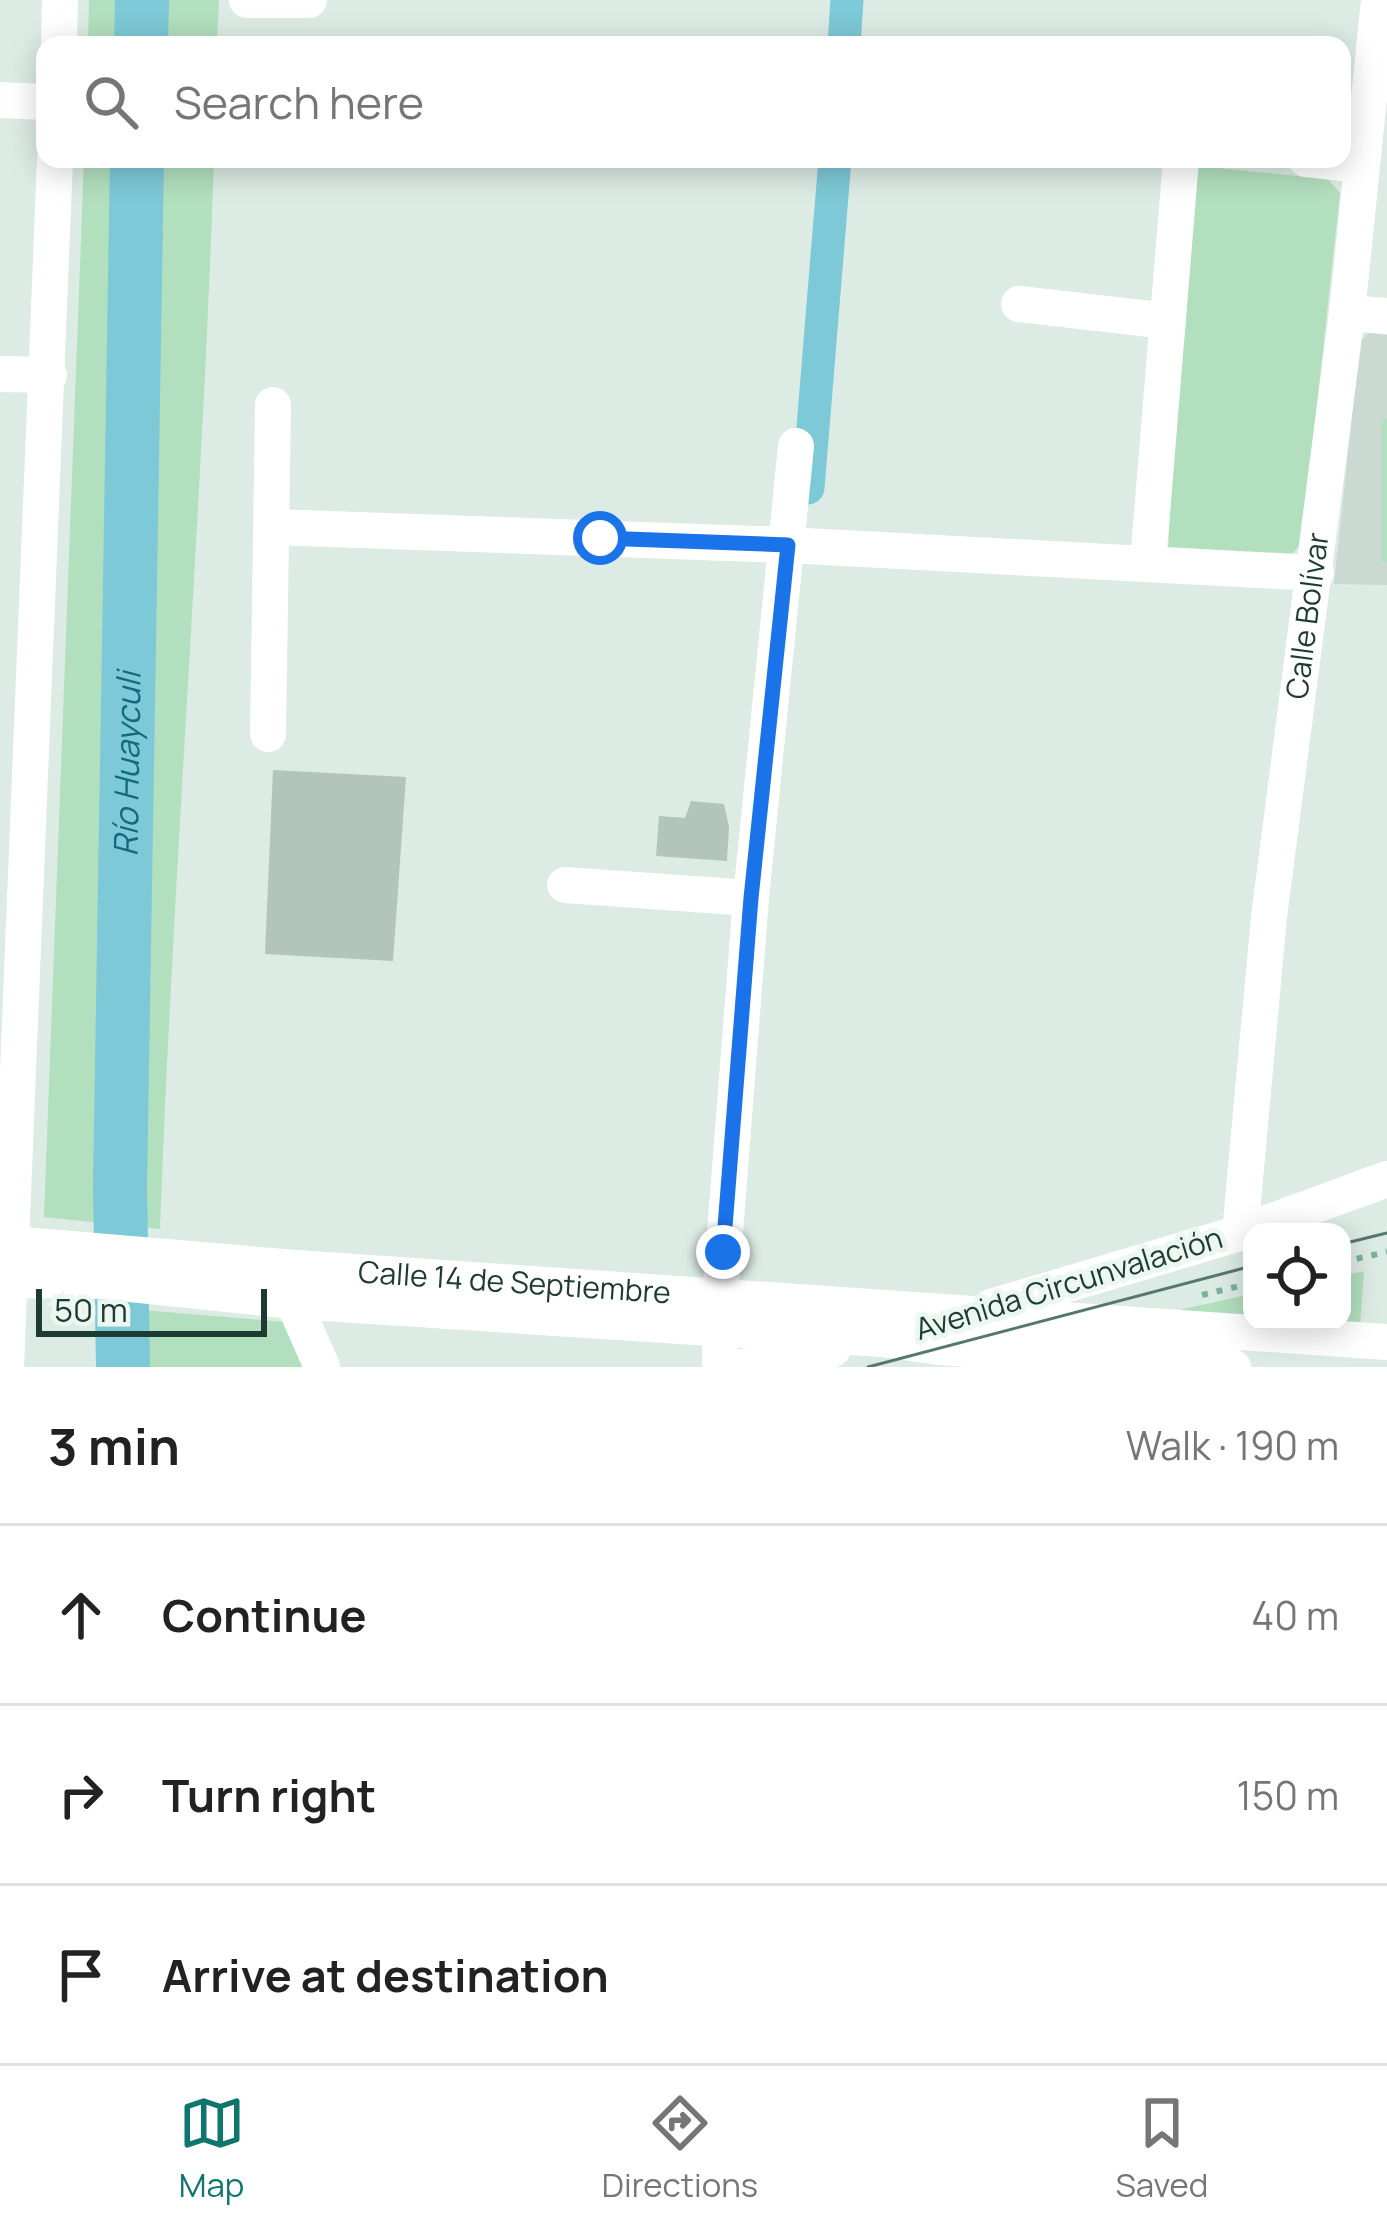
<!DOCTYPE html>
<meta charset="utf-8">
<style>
:root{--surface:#fff;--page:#f2f2f2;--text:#222;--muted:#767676;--line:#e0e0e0;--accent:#0f766e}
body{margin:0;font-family:Manrope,sans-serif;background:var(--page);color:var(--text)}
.controls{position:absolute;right:36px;bottom:36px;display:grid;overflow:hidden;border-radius:24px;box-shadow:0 6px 30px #0003}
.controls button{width:108px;height:108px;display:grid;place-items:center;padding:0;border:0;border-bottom:3px solid var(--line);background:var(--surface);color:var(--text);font:60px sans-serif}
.scale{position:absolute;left:36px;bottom:30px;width:231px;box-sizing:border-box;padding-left:12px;border:6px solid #1d3b33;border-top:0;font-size:33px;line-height:42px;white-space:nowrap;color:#1d3b33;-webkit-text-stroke:9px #edf7f2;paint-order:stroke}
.stop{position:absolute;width:36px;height:36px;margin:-27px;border:9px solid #1a73e8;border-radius:50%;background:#fff}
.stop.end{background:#1a73e8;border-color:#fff;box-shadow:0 3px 12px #0008}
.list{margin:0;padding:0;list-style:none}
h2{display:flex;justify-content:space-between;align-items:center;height:156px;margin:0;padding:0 48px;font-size:51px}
h2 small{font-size:39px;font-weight:400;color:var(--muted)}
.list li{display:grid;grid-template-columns:78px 1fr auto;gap:36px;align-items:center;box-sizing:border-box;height:180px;padding:0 48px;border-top:3px solid var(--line)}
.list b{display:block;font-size:45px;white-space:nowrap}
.list em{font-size:39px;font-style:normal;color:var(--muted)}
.icon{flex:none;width:66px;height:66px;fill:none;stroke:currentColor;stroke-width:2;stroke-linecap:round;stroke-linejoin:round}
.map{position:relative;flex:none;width:1387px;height:1367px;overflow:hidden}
.search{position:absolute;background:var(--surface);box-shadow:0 6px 30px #0003;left:36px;right:36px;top:36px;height:132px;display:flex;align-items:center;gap:30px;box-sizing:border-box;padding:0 42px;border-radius:24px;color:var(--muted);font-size:45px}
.sheet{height:696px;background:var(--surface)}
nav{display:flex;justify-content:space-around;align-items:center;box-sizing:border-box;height:168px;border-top:3px solid var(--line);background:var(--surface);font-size:33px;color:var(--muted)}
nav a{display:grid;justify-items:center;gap:6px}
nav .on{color:var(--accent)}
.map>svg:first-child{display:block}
</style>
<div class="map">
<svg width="1387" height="1367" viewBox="0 0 1387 1367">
<rect width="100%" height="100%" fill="#dcebe4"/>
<polygon fill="#cadad3" points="1369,333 1387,335 1387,585 1334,584 1360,341"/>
<g fill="#b2dfbe">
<polygon points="89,0 219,0 217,45 88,45"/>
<path d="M84,159H214C202,516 173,872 160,1229L44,1217Z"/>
<polygon points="1188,165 1328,179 1340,193 1302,543 1287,559 1168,551"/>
<rect x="1382" y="419" width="5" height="143"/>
<polygon points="1364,1271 1360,1326 1342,1322 1342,1276"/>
<polygon points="1252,1294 1252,1320 1156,1315"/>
<polygon points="142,1310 285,1322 304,1367 143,1367"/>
</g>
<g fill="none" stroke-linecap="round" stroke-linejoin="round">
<g stroke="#7dc9d7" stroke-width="33">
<polyline points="844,45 847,0"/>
<polyline points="808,488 835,159"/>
</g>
<g stroke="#7dc9d7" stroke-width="54">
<polyline points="141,45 142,0"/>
<path id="s1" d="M123,1367L120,1187L137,159"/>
</g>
</g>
<g fill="#b1c5bd">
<polygon points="273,770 406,777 393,961 265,954"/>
<polygon points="691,801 724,804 729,827 727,861 656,856 659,816 685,818"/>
</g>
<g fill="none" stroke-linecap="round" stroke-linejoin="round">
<g stroke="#79b2a0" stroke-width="6" stroke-dasharray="6 9" stroke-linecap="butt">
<polyline points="1342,1262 1387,1252"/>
<polyline points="1202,1295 1252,1283"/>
</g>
<g stroke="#fff" stroke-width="36">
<polyline points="247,0 309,0"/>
<polyline points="59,45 60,0"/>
<polyline points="0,100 45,102"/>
<polyline points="1306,159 1362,165"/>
<polyline points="1019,304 1168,321"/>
<polyline points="1347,313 1387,316"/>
<polyline points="0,374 49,375"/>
<polyline points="272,527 787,545 1316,573"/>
<polyline points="1148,562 1181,159"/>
<polyline points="268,734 273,405"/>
<polyline points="565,885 751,898"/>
<path id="s2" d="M1240,1233L1269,917L1347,313L1379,0"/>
<path id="s3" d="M0,1243L296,1268L1387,1342"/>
<polyline points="0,1280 102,1281 293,1301 882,1339 939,1347 1233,1367"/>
<polyline points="295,1284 293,1301 322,1367"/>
<polyline points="991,1307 1240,1233 1387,1179"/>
<polyline points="6,1367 55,159"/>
<polyline points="720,1367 720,1297 751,898 796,446"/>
<polyline points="744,1367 833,1349"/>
</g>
<g stroke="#56776e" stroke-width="3">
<polyline points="1342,1244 1387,1233"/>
<polyline points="868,1367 1252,1266"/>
</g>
</g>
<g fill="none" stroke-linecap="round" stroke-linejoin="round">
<polyline stroke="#1a73e8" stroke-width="15" points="600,538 788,545 751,898 723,1252"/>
</g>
<g text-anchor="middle" stroke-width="10" stroke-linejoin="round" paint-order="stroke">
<g font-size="30" fill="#1d3b33" stroke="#edf7f2">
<text dy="10" stroke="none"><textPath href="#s2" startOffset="621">Calle Bolívar</textPath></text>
<text dy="10" stroke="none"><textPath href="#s3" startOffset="516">Calle 14 de Septiembre</textPath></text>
<text transform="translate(1069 1284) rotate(-17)" y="10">Avenida Circunvalación</text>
</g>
<g font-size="33" font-style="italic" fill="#116a7d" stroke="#edf7f2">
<text dy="12" stroke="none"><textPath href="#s1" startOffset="603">Río Huayculi</textPath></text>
</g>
</g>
</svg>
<div class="controls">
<button><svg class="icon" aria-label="locate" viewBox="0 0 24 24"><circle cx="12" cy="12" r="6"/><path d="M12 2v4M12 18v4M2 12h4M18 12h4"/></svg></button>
</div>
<div class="scale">50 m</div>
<div class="stop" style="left:600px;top:538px"></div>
<div class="stop end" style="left:723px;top:1252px"></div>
<div class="search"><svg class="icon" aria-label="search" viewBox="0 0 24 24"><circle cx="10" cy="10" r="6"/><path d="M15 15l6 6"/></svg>Search here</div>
</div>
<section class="sheet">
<h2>3 min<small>Walk · 190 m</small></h2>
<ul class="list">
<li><svg class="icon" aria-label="ahead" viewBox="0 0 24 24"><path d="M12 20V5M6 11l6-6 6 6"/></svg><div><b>Continue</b></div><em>40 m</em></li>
<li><svg class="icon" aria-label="right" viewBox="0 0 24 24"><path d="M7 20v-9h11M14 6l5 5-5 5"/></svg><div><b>Turn right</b></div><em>150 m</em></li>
<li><svg class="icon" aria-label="arrive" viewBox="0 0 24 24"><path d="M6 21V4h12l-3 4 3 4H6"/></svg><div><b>Arrive at destination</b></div></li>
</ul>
</section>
<nav>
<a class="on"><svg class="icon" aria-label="map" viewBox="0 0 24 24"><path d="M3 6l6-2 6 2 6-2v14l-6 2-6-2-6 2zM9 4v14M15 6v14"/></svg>Map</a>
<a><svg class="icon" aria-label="directions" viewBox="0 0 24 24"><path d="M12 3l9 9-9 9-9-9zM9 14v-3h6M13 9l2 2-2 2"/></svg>Directions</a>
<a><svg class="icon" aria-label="saved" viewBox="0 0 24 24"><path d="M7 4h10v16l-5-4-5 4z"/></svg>Saved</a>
</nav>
